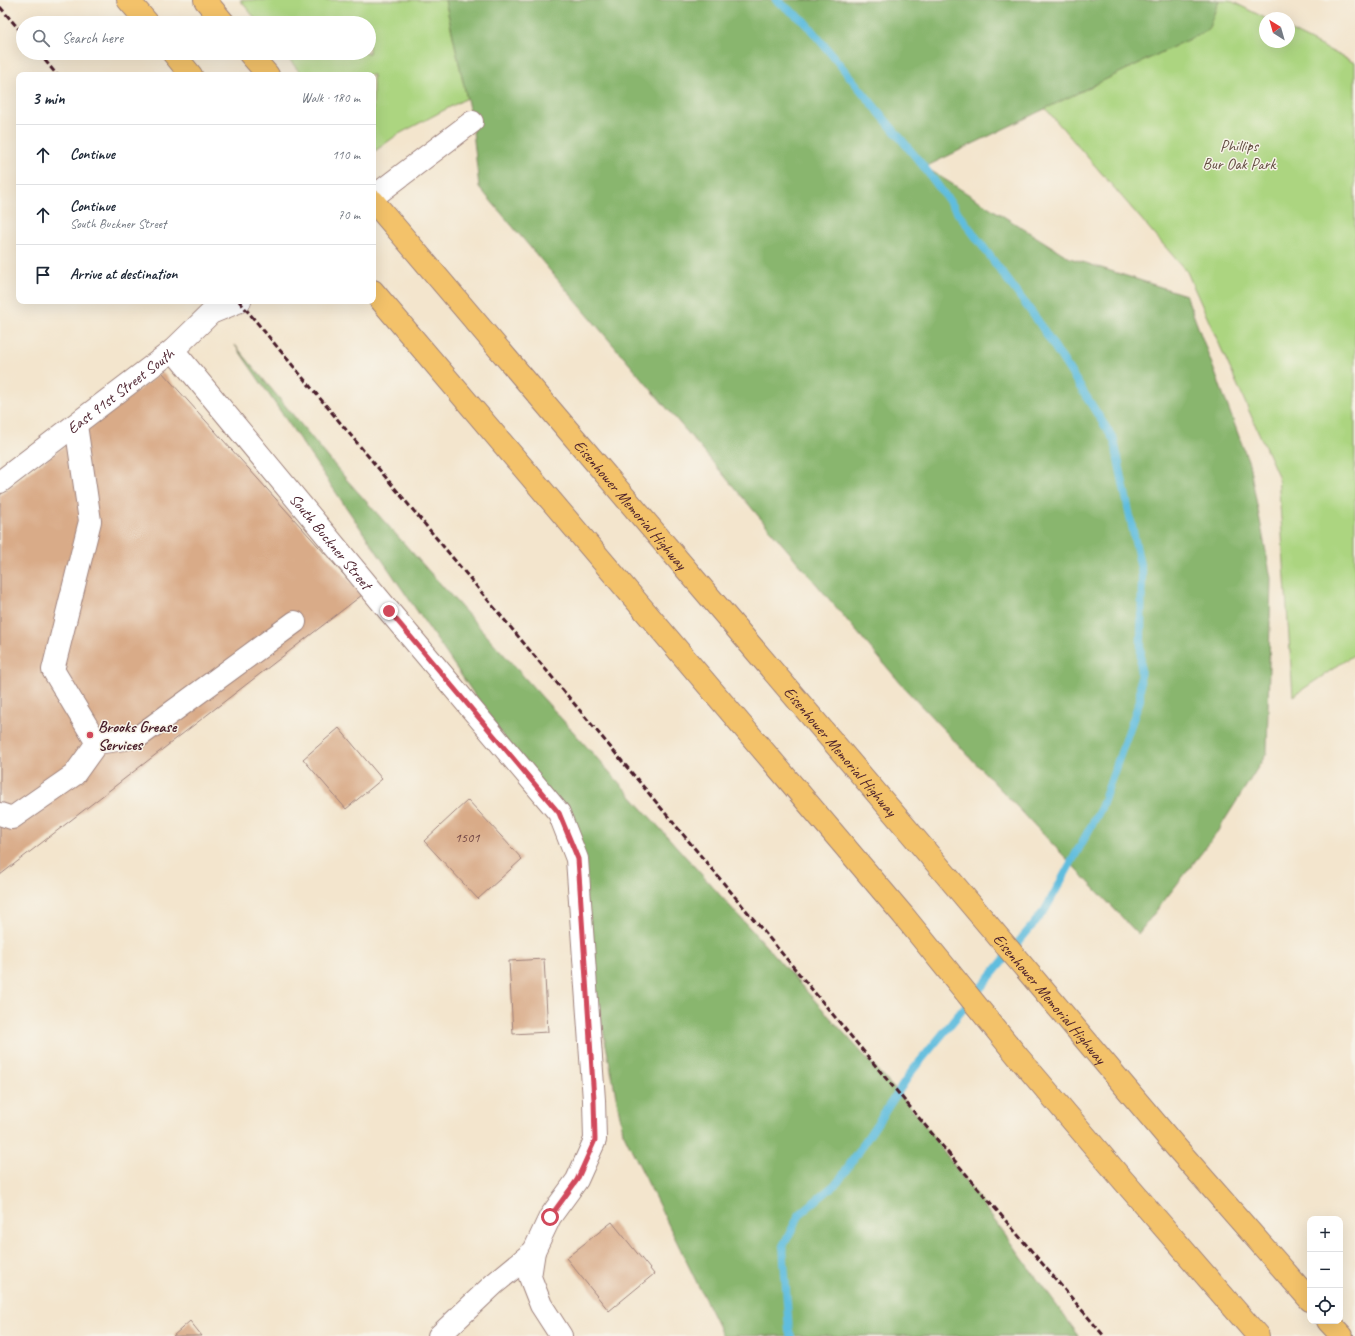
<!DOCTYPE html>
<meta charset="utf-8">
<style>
:root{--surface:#fff;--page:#f2f2f3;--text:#1f2937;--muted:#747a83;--line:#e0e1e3}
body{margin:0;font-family:Caveat,sans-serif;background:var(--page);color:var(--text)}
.controls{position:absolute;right:12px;bottom:12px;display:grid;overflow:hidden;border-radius:8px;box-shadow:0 4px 16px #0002}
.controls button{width:36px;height:36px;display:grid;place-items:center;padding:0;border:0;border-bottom:1px solid var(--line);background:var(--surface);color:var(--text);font:20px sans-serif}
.compass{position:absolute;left:1259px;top:12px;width:36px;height:36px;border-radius:50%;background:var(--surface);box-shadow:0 4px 16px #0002;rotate:323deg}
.stop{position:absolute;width:12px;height:12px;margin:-9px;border:3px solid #d1495b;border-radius:50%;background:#fff}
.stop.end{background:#d1495b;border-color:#fff;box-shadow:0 1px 4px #0008}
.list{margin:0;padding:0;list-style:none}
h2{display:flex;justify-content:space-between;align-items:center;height:52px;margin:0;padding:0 16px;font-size:17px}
h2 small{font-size:13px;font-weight:400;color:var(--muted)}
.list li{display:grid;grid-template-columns:26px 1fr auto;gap:12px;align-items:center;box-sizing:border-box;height:60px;padding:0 16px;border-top:1px solid var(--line)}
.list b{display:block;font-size:15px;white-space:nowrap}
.list p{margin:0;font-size:13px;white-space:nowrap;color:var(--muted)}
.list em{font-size:13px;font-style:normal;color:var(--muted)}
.icon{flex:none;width:22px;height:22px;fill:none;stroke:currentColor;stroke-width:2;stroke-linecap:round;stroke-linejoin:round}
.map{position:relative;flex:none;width:1355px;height:1336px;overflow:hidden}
.search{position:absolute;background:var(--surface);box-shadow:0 4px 16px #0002;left:16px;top:16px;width:360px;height:44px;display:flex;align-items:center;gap:10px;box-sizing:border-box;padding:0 14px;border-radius:22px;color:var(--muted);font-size:15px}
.panel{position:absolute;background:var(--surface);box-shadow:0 4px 16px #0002;left:16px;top:72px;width:360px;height:232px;border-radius:8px}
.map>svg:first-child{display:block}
</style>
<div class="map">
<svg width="1355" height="1336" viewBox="0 0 1355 1336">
<rect width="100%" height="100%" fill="#f7f3e8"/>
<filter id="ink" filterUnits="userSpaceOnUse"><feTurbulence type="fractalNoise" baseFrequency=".025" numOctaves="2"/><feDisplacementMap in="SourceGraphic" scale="8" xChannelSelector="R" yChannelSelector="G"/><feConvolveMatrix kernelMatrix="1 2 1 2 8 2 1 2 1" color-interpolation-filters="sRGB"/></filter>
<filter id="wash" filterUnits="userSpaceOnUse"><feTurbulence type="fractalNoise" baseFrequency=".012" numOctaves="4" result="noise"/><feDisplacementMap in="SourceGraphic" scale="16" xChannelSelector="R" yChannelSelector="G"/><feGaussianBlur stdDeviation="0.9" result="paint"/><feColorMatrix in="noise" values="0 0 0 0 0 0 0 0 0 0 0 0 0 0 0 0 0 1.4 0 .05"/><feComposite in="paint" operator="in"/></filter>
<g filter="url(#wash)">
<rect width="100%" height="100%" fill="#f3e5cd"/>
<g fill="#acd580" stroke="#7b7a56">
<polygon points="240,0 445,0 467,98 397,135 375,151 373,148 373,75 302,75 284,53 369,53 369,23 259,23"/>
<polygon points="1219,0 1229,0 1265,18 1265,42 1289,42 1289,30 1355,63 1355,654 1293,696 1278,476 1187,272 1045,108 1207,30"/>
</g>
<g fill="#89b66e" stroke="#6a6a4c">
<polygon points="445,0 1219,0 1208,30 925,167 1070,258 1186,295 1249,463 1271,578 1267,753 1214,837 1138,934 908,692 479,187 472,122"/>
<polygon points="235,345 347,480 915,1112 1079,1336 723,1336 623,1132 563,824"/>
</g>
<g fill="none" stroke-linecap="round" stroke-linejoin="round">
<polyline stroke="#60bdde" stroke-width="8" points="776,0 804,21 924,167 1038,321 1114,440 1142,574 1140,700 1101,808 1045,910 912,1071 838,1182 800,1214 783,1246 789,1331 791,1336"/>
</g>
<g id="blocks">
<g fill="#d9ab88">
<polygon points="162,372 362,595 0,875 0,495"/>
<polygon points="339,728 382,779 346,809 303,759"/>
<polygon points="468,800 522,859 478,899 424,841"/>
<polygon points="544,959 548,1032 513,1034 509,961"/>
<polygon points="612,1222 654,1274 609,1311 566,1258"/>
<polygon points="190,1321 202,1336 173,1336"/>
</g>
</g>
</g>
<g filter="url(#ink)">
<use href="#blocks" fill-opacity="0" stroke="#9e827c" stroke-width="1"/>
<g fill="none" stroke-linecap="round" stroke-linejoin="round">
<defs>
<g id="minor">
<polyline points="373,197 472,122"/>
<path id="s1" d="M173,350L389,611L559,813L577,859L594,1100L595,1140L577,1180L550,1217L534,1251L530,1277L541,1305L561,1336"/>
<path id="s2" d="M0,482L173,350L211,313L240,301"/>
<polyline points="97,743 138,737 295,622"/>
<polyline points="0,814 12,818 74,775 97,743 53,670 90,521 76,425"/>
<polyline points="439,1336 494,1284 534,1251"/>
</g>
<g id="major">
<polyline points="128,0 148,23"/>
<polyline points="205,0 224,23"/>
<polyline points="173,53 191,75"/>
<polyline points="249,53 268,75"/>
<path id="s3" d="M373,201L936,863L1175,1146L1310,1300"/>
<polyline points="373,291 903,915 1019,1058 1122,1179 1258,1336"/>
<polyline points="1328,1321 1342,1336"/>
</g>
</defs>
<use href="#minor" stroke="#9e827c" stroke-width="24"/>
<use href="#major" stroke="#9e827c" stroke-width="24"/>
<use href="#minor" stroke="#fff" stroke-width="22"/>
<use href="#major" stroke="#f3c26a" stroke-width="22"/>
<g stroke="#4a1f2b" stroke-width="3" stroke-dasharray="6 3" stroke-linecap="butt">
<polyline points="0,7 23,34"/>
<polyline points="39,53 57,75"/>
<polyline points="239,301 954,1160 1104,1336"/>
</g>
</g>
</g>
<g fill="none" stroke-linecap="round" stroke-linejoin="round" filter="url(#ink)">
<polyline stroke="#d1495b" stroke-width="5" points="389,611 559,813 578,859 594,1100 595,1140 577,1180 550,1217"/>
</g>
<circle fill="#d1495b" stroke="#f7f3e8" stroke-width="1.5" cx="90" cy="735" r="4"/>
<g text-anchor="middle" stroke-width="3" stroke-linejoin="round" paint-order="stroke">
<g font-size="14" fill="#6e4242">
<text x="467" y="842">1501</text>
</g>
<g font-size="16" fill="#624c40" stroke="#f7f3e8">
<text x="1239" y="151">Phillips<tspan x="1239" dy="18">Bur Oak Park</tspan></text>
</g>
<g font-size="16" fill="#4a1f2b" stroke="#f7f3e8">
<text dy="6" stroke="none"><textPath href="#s2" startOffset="151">East 91st Street South</textPath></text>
<text dy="6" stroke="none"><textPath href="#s3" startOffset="398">Eisenhower Memorial Highway</textPath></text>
<text dy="6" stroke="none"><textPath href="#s1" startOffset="248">South Buckner Street</textPath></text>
<text dy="6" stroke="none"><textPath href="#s3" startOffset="722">Eisenhower Memorial Highway</textPath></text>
<text dy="6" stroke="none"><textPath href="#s3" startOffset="1046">Eisenhower Memorial Highway</textPath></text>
</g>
<g font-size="16" font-weight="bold" fill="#4a1f2b" stroke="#f7f3e8" text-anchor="start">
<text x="98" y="732">Brooks Grease<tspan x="98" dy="18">Services</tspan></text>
</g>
</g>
</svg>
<div class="controls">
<button>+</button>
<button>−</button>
<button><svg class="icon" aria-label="locate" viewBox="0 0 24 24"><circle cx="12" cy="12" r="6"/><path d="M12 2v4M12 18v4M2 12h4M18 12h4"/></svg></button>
</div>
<svg class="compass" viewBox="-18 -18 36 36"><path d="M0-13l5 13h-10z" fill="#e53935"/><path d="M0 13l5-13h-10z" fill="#747a83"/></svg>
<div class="stop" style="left:550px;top:1217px"></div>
<div class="stop end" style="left:389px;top:611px"></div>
<div class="search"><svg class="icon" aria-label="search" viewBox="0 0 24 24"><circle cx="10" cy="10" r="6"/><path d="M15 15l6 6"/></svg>Search here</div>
<section class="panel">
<h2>3 min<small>Walk · 180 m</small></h2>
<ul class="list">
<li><svg class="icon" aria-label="ahead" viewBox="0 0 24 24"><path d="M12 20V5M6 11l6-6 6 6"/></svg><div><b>Continue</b></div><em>110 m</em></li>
<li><svg class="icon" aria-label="ahead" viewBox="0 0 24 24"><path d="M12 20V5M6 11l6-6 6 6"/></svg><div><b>Continue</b><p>South Buckner Street</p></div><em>70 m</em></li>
<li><svg class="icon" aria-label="arrive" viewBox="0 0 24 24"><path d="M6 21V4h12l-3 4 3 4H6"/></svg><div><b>Arrive at destination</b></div></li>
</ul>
</section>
</div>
